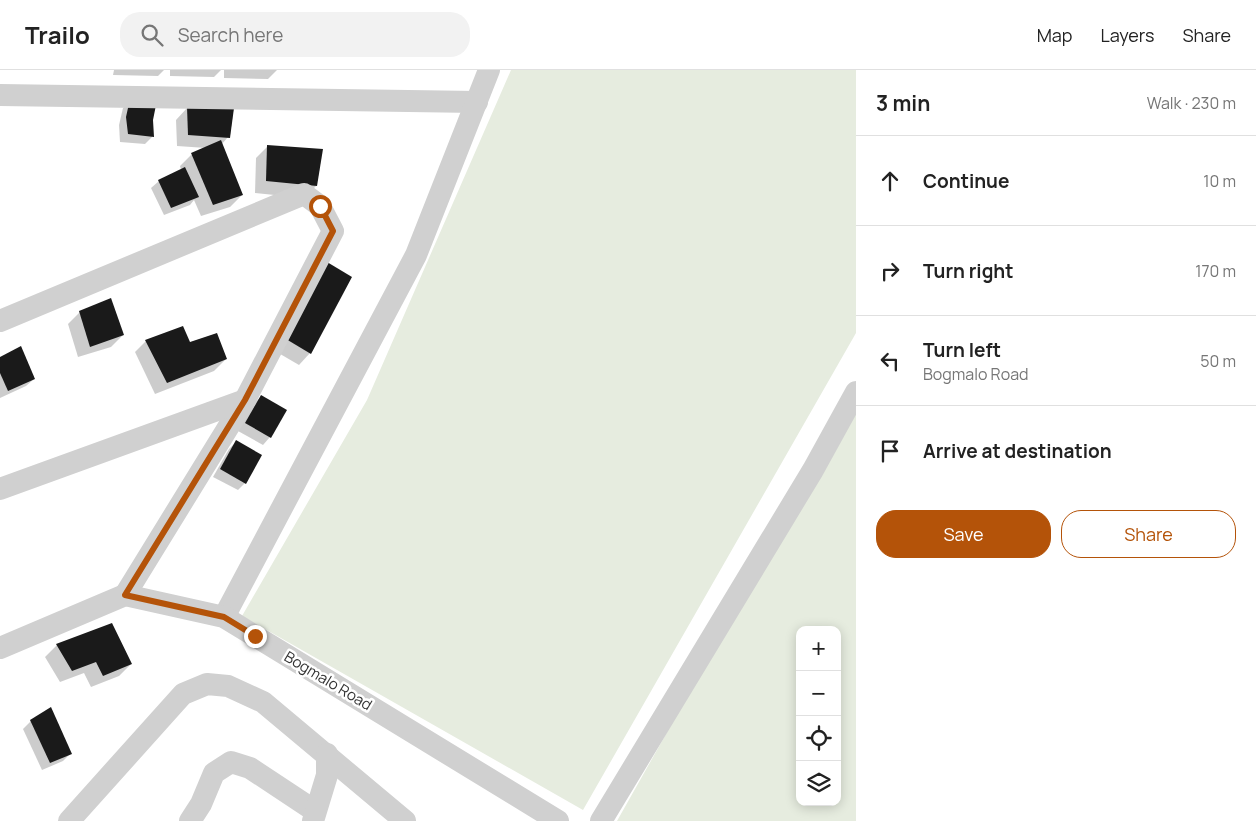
<!DOCTYPE html>
<meta charset="utf-8">
<style>
:root{--surface:#fff;--page:#f2f2f2;--text:#222;--muted:#767676;--line:#e0e0e0;--accent:#b45309}
body{margin:0;font-family:Manrope,sans-serif;background:var(--page);color:var(--text)}
.controls{position:absolute;right:15px;bottom:15px;display:grid;overflow:hidden;border-radius:10px;box-shadow:0 2px 12px #0003}
.controls button{width:45px;height:45px;display:grid;place-items:center;padding:0;border:0;border-bottom:1px solid var(--line);background:var(--surface);color:var(--text);font:25px sans-serif}
.stop{position:absolute;width:15px;height:15px;margin:-11px;border:4px solid #b45309;border-radius:50%;background:#fff}
.stop.end{background:#b45309;border-color:#fff;box-shadow:0 1px 5px #0008}
.list{margin:0;padding:0;list-style:none}
h2{display:flex;justify-content:space-between;align-items:center;height:65px;margin:0;padding:0 20px;font-size:21px}
h2 small{font-size:16px;font-weight:400;color:var(--muted)}
.list li{display:grid;grid-template-columns:32px 1fr auto;gap:15px;align-items:center;box-sizing:border-box;height:90px;padding:0 20px;border-top:1px solid var(--line)}
.list b{display:block;font-size:19px;white-space:nowrap}
.list p{margin:0;font-size:16px;white-space:nowrap;color:var(--muted)}
.list em{font-size:16px;font-style:normal;color:var(--muted)}
.actions{display:flex;gap:10px;padding:15px 20px}
.actions a{flex:1;padding:11px 0;border:1px solid var(--accent);border-radius:20px;text-align:center;font-size:18px;color:var(--accent)}
.actions .main{background:var(--accent);color:#fff}
.icon{flex:none;width:28px;height:28px;fill:none;stroke:currentColor;stroke-width:2;stroke-linecap:round;stroke-linejoin:round}
.map{position:relative;flex:none;width:856px;height:751px;overflow:hidden}
header{display:flex;align-items:center;gap:30px;box-sizing:border-box;height:70px;padding:0 25px;background:var(--surface);border-bottom:1px solid var(--line)}
header strong{font-size:24px}
nav{display:flex;gap:28px;margin-inline-start:auto;font-size:18px}
.search{width:350px;height:45px;background:var(--page);display:flex;align-items:center;gap:12px;box-sizing:border-box;padding:0 18px;border-radius:20px;color:var(--muted);font-size:19px}
main{display:flex}
aside{flex:1;background:var(--surface)}
.map>svg:first-child{display:block}
</style>
<header>
<strong>Trailo</strong>
<div class="search"><svg class="icon" aria-label="search" viewBox="0 0 24 24"><circle cx="10" cy="10" r="6"/><path d="M15 15l6 6"/></svg>Search here</div>
<nav><a>Map</a><a>Layers</a><a>Share</a></nav>
</header>
<main>
<div class="map">
<svg width="856" height="751" viewBox="0 0 856 751">
<rect width="100%" height="100%" fill="#fff"/>
<g fill="#e6ecdf" fill-rule="evenodd">
<polygon points="511,0 856,0 856,263 583,740 242,546 367,330"/>
<path d="M856,327V751H617ZM800,560H837V732H800Z"/>
</g>
<g fill="#0003">
<polygon points="114,0 164,0 158,6 113,5"/>
<polygon points="170,0 221,0 214,7 170,6"/>
<polygon points="224,0 277,0 268,9 224,8"/>
<polygon points="131,30 152,50 152,67 145,74 120,72 119,55 123,38"/>
<polygon points="187,38 228,67 222,74 242,125 230,137 201,146 194,130 190,135 164,145 151,118 159,111 181,100 180,96 191,85 206,78 177,76 176,50"/>
<polygon points="267,77 316,116 304,128 255,123 256,88"/>
<polygon points="327,194 310,283 299,295 275,281"/>
<polygon points="80,242 123,265 111,277 78,287 68,254"/>
<polygon points="146,271 189,274 226,289 214,301 155,324 135,282"/>
<polygon points="0,288 34,309 26,316 0,328"/>
<polygon points="261,327 270,367 263,375 238,361 253,334"/>
<polygon points="236,372 245,413 238,420 213,407 229,379"/>
<polygon points="57,575 131,594 119,606 91,617 84,603 60,612 45,587"/>
<polygon points="31,651 70,684 63,691 42,700 23,659"/>
</g>
<g fill="#1a1a1a">
<polygon points="130,29 157,30 153,50 154,67 128,64 126,47"/>
<polygon points="187,37 234,38 230,68 188,65"/>
<polygon points="221,70 243,125 213,135 191,83"/>
<polygon points="267,75 323,79 317,116 266,111"/>
<polygon points="185,97 199,127 171,138 158,110"/>
<polygon points="327,192 352,207 311,284 286,269"/>
<polygon points="111,228 124,265 90,277 79,241"/>
<polygon points="183,256 190,272 217,263 227,289 167,313 145,270"/>
<polygon points="21,276 35,309 8,321 0,303 0,287"/>
<polygon points="261,325 287,340 271,368 245,353"/>
<polygon points="236,370 262,385 246,414 220,399"/>
<polygon points="112,553 132,594 103,606 96,592 72,601 56,574"/>
<polygon points="51,637 72,684 50,693 30,650"/>
</g>
<g fill="none" stroke-linecap="round" stroke-linejoin="round">
<g stroke="#d0d0d0" stroke-width="22">
<polyline points="0,25 477,32"/>
<polyline points="0,251 304,124 320,136 333,161 245,330 125,525"/>
<polyline points="0,419 245,330"/>
<polyline points="224,547 416,185 489,0"/>
<polyline points="0,578 125,525 224,547 558,751"/>
<polyline points="69,751 183,624 207,614 228,616 263,632 405,751"/>
<polyline points="190,751 201,734 214,703 231,692 250,698 315,741"/>
<polyline points="313,751 327,705 327,684"/>
<polyline points="601,751 813,400 856,322"/>
</g>
</g>
<g fill="none" stroke-linecap="round" stroke-linejoin="round">
<polyline stroke="#b45309" stroke-width="6" points="255,566 224,547 125,525 245,330 333,161 320,136"/>
</g>
<g text-anchor="middle" stroke-width="5" stroke-linejoin="round" paint-order="stroke">
<g font-size="15" fill="#333" stroke="#fff">
<text transform="translate(328 611) rotate(31)" y="5">Bogmalo Road</text>
</g>
</g>
</svg>
<div class="controls">
<button>+</button>
<button>−</button>
<button><svg class="icon" aria-label="locate" viewBox="0 0 24 24"><circle cx="12" cy="12" r="6"/><path d="M12 2v4M12 18v4M2 12h4M18 12h4"/></svg></button>
<button><svg class="icon" aria-label="layers" viewBox="0 0 24 24"><path d="M12 4l9 5-9 5-9-5zM3 14l9 5 9-5"/></svg></button>
</div>
<div class="stop" style="left:320px;top:136px"></div>
<div class="stop end" style="left:255px;top:566px"></div>
</div>
<aside>
<h2>3 min<small>Walk · 230 m</small></h2>
<ul class="list">
<li><svg class="icon" aria-label="ahead" viewBox="0 0 24 24"><path d="M12 20V5M6 11l6-6 6 6"/></svg><div><b>Continue</b></div><em>10 m</em></li>
<li><svg class="icon" aria-label="right" viewBox="0 0 24 24"><path d="M7 20v-9h11M14 6l5 5-5 5"/></svg><div><b>Turn right</b></div><em>170 m</em></li>
<li><svg class="icon" aria-label="left" viewBox="0 0 24 24"><path d="M17 20v-9H6M10 6l-5 5 5 5"/></svg><div><b>Turn left</b><p>Bogmalo Road</p></div><em>50 m</em></li>
<li><svg class="icon" aria-label="arrive" viewBox="0 0 24 24"><path d="M6 21V4h12l-3 4 3 4H6"/></svg><div><b>Arrive at destination</b></div></li>
</ul>
<div class="actions"><a class="main">Save</a><a>Share</a></div>
</aside>
</main>
